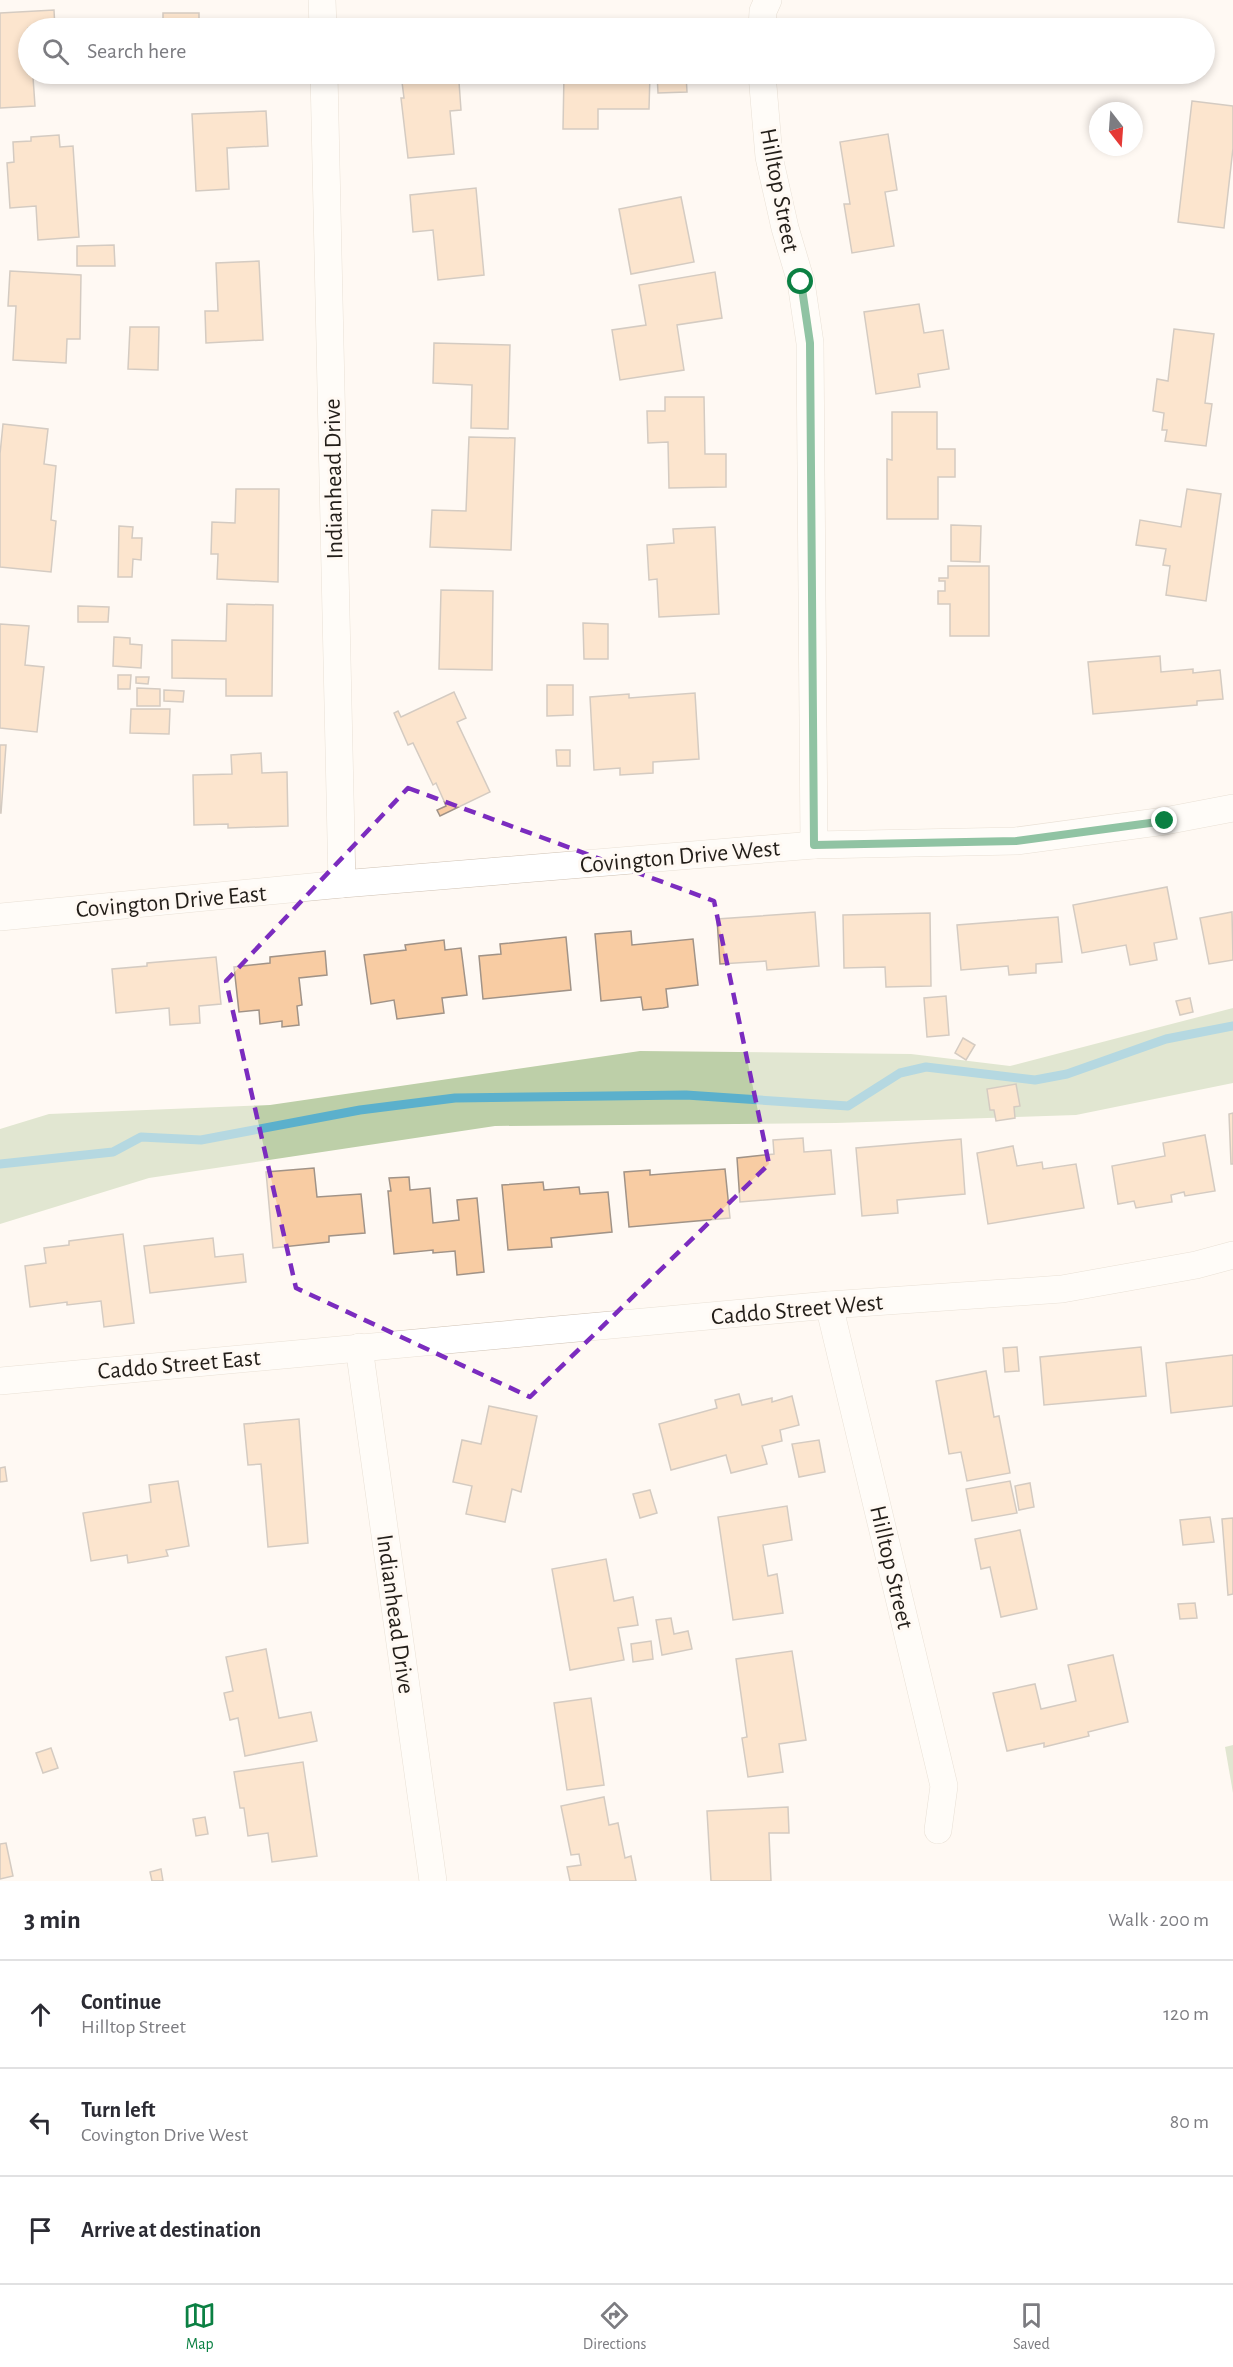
<!DOCTYPE html>
<meta charset="utf-8">
<style>
:root{--surface:#fff;--page:#f2f2f3;--text:#2b2b33;--muted:#7c7c81;--line:#e1e1e2;--accent:#0b8043}
body{margin:0;font-family:"Alegreya Sans",sans-serif;background:var(--page);color:var(--text)}
.compass{position:absolute;left:1089px;top:102px;width:54px;height:54px;border-radius:50%;background:var(--surface);box-shadow:0 3px 9px #0003;rotate:163deg}
.stop{position:absolute;width:18px;height:18px;margin:-14px;border:4px solid #0b8043;border-radius:50%;background:#fff}
.stop.end{background:#0b8043;border-color:#fff;box-shadow:0 2px 6px #0008}
.list{margin:0;padding:0;list-style:none}
h2{display:flex;justify-content:space-between;align-items:center;height:78px;margin:0;padding:0 24px;font-size:26px}
h2 small{font-size:20px;font-weight:400;color:var(--muted)}
.list li{display:grid;grid-template-columns:39px 1fr auto;gap:18px;align-items:center;box-sizing:border-box;height:108px;padding:0 24px;border-top:2px solid var(--line)}
.list b{display:block;font-size:22px;white-space:nowrap}
.list p{margin:0;font-size:20px;white-space:nowrap;color:var(--muted)}
.list em{font-size:20px;font-style:normal;color:var(--muted)}
.icon{flex:none;width:33px;height:33px;fill:none;stroke:currentColor;stroke-width:2;stroke-linecap:round;stroke-linejoin:round}
.map{position:relative;flex:none;width:1233px;height:1881px;overflow:hidden}
.search{position:absolute;background:var(--surface);box-shadow:0 3px 9px #0003;left:18px;right:18px;top:18px;height:66px;display:flex;align-items:center;gap:15px;box-sizing:border-box;padding:0 21px;border-radius:33px;color:var(--muted);font-size:22px}
.sheet{height:402px;background:var(--surface)}
nav{display:flex;justify-content:space-around;align-items:center;box-sizing:border-box;height:84px;border-top:2px solid var(--line);background:var(--surface);font-size:16px;color:var(--muted)}
nav a{display:grid;justify-items:center;gap:3px}
nav .on{color:var(--accent)}
.map>svg:first-child{display:block}
</style>
<div class="map">
<svg width="1233" height="1881" viewBox="0 0 1233 1881">
<rect width="100%" height="100%" fill="#fff9f3"/>
<g fill="#bdcfa8">
<polygon points="1233,1008 1233,1083 1076,1115 836,1123 495,1126 149,1178 0,1224 0,1129 49,1114 270,1105 640,1051 911,1054 1010,1066"/>
<polygon points="1233,1745 1233,1793 1225,1747"/>
</g>
<g fill="none" stroke-linecap="round" stroke-linejoin="round">
<polyline stroke="#5bb0cc" stroke-width="9" points="0,1164 113,1152 141,1137 201,1140 360,1110 455,1098 686,1095 848,1106 900,1073 926,1067 1035,1080 1067,1074 1166,1039 1233,1026"/>
</g>
<g fill="#f8cca3" stroke="#a19387" stroke-width="1.5">
<polygon points="54,10 55,28 28,28 28,74 42,74 42,76 33,77 35,106 0,108 0,13"/>
<polygon points="163,13 199,13 199,20 260,20 260,28 163,28"/>
<polygon points="401,74 447,74 448,83 459,82 461,110 450,111 454,154 408,158 401,98 404,98"/>
<polygon points="564,74 650,74 649,109 598,109 598,129 563,129"/>
<polygon points="657,74 686,74 687,92 658,93"/>
<polygon points="1192,101 1233,106 1233,148 1224,228 1178,222"/>
<polygon points="266,111 268,146 227,148 229,189 196,191 192,114"/>
<polygon points="888,134 897,190 885,192 894,246 852,253 844,204 850,204 840,142"/>
<polygon points="59,135 60,147 73,146 79,237 38,240 36,206 10,208 7,163 14,162 13,142 31,141 31,137"/>
<polygon points="476,188 484,275 438,280 433,230 413,232 410,195"/>
<polygon points="681,197 694,262 631,274 619,209"/>
<polygon points="114,245 115,266 77,266 77,246"/>
<polygon points="259,261 263,340 206,343 205,311 218,311 216,263"/>
<polygon points="10,271 81,275 80,339 67,339 66,363 13,360 16,306 8,306"/>
<polygon points="715,272 722,318 677,325 684,370 620,380 612,330 646,325 639,285"/>
<polygon points="919,304 924,333 943,330 949,369 918,374 920,387 876,394 864,312"/>
<polygon points="130,327 159,327 158,370 128,369"/>
<polygon points="1174,329 1214,334 1205,403 1212,404 1206,446 1165,441 1167,430 1162,430 1164,413 1153,411 1157,379 1168,381"/>
<polygon points="434,343 510,345 508,429 471,428 472,385 433,383"/>
<polygon points="665,397 704,397 705,454 726,454 726,487 669,488 668,442 648,443 647,411 665,411"/>
<polygon points="892,412 937,412 937,449 955,449 955,477 938,477 938,519 887,519 887,459 892,460"/>
<polygon points="3,424 48,429 44,464 56,466 51,520 56,521 51,572 0,567 0,454"/>
<polygon points="469,437 515,438 511,550 430,547 432,510 466,511"/>
<polygon points="236,489 279,489 278,582 217,579 218,554 211,554 212,522 235,523"/>
<polygon points="1187,489 1221,494 1206,601 1166,595 1170,566 1163,565 1166,549 1136,545 1140,520 1181,527"/>
<polygon points="951,525 981,526 980,562 951,561"/>
<polygon points="119,526 133,527 132,538 142,538 141,560 133,559 132,577 118,577"/>
<polygon points="715,527 719,614 659,617 657,579 649,580 647,545 674,543 673,529"/>
<polygon points="948,566 989,566 989,636 950,636 950,604 938,604 938,591 945,591 945,581 939,581 939,578 948,578"/>
<polygon points="441,590 493,591 492,670 439,669"/>
<polygon points="227,604 273,605 272,696 226,696 226,679 172,678 172,640 226,641"/>
<polygon points="78,606 109,607 108,622 78,622"/>
<polygon points="583,623 608,624 608,659 584,659"/>
<polygon points="0,624 29,626 25,665 44,667 37,732 0,728"/>
<polygon points="114,637 130,638 130,644 142,645 141,668 113,666"/>
<polygon points="1160,656 1161,672 1193,669 1193,673 1220,670 1223,699 1197,701 1197,705 1093,714 1088,662"/>
<polygon points="118,675 131,675 130,689 118,689"/>
<polygon points="136,677 149,677 148,684 136,683"/>
<polygon points="547,685 573,685 573,715 547,716"/>
<polygon points="137,688 160,689 160,706 137,706"/>
<polygon points="164,690 184,691 183,702 164,701"/>
<polygon points="454,692 466,718 457,722 490,792 440,816 437,810 446,806 444,801 436,783 433,785 413,743 408,745 394,713 398,711 401,717"/>
<polygon points="695,693 699,759 653,762 653,773 620,775 620,768 594,770 590,697 629,694 629,698"/>
<polygon points="131,709 170,709 169,734 130,733"/>
<polygon points="0,745 6,745 1,813 0,813"/>
<polygon points="556,750 570,750 570,766 557,766"/>
<polygon points="261,753 262,773 287,772 288,826 228,828 228,824 194,825 193,775 232,774 231,755"/>
<polygon points="1167,887 1177,939 1154,943 1157,960 1130,965 1126,945 1082,953 1073,905"/>
<polygon points="815,912 819,966 767,970 766,961 720,964 717,919"/>
<polygon points="1232,912 1233,960 1209,964 1200,918"/>
<polygon points="930,913 931,986 886,987 885,967 844,968 843,915"/>
<polygon points="1058,917 1062,962 1036,964 1036,973 1033,973 1009,975 1008,966 961,970 957,925"/>
<polygon points="631,931 632,945 693,939 698,985 666,989 668,1007 663,1008 643,1010 641,997 601,1001 595,934"/>
<polygon points="566,937 571,990 483,999 479,956 501,954 500,944"/>
<polygon points="444,940 445,950 461,948 467,995 442,998 444,1013 397,1019 394,1000 371,1004 364,955 406,950 405,945"/>
<polygon points="325,951 327,975 299,978 302,1005 297,1006 299,1025 282,1027 282,1021 260,1024 259,1010 239,1012 234,967 270,963 270,957"/>
<polygon points="216,957 221,1004 199,1006 200,1023 170,1025 169,1008 116,1013 112,969 147,966 147,963"/>
<polygon points="946,996 949,1035 927,1037 924,998"/>
<polygon points="1190,998 1193,1012 1180,1015 1176,1001"/>
<polygon points="963,1038 975,1045 966,1060 955,1053"/>
<polygon points="1016,1084 1020,1106 1014,1107 1015,1118 996,1121 994,1110 990,1110 987,1089"/>
<polygon points="1233,1113 1233,1164 1231,1164 1229,1114"/>
<polygon points="1205,1135 1215,1191 1185,1196 1184,1192 1171,1195 1172,1202 1136,1208 1134,1201 1118,1204 1112,1166 1165,1156 1163,1143"/>
<polygon points="803,1138 804,1152 831,1150 835,1194 740,1202 737,1158 774,1154 773,1140"/>
<polygon points="961,1139 965,1194 897,1200 898,1213 862,1216 856,1148"/>
<polygon points="1013,1146 1017,1166 1042,1162 1043,1169 1076,1164 1084,1208 988,1224 977,1153"/>
<polygon points="314,1168 317,1197 361,1194 365,1233 329,1236 329,1242 273,1248 266,1172"/>
<polygon points="725,1169 730,1218 629,1227 624,1172 650,1170 650,1175"/>
<polygon points="409,1177 410,1190 430,1188 433,1223 459,1220 457,1200 477,1198 484,1272 457,1275 455,1251 433,1253 433,1250 394,1254 388,1191 391,1191 389,1178"/>
<polygon points="543,1182 544,1190 579,1187 580,1194 608,1192 612,1232 551,1238 552,1247 508,1250 502,1185"/>
<polygon points="123,1234 134,1323 104,1327 101,1301 67,1305 67,1302 30,1307 25,1266 46,1263 44,1248 69,1245 69,1241"/>
<polygon points="213,1238 215,1257 243,1254 246,1282 150,1293 144,1246"/>
<polygon points="1017,1347 1019,1371 1005,1372 1003,1348"/>
<polygon points="1141,1347 1146,1396 1044,1405 1040,1357"/>
<polygon points="1233,1355 1233,1406 1171,1413 1166,1363"/>
<polygon points="986,1371 994,1417 999,1416 1010,1473 967,1481 961,1452 949,1454 936,1381"/>
<polygon points="739,1394 742,1405 772,1398 772,1402 792,1396 799,1425 780,1430 782,1441 762,1446 767,1464 731,1473 726,1455 671,1470 659,1424 717,1408 715,1400"/>
<polygon points="489,1406 537,1416 521,1492 512,1489 505,1522 466,1514 472,1486 453,1482 462,1440 481,1444"/>
<polygon points="299,1419 308,1543 268,1547 261,1464 248,1465 244,1424"/>
<polygon points="819,1440 825,1472 799,1477 792,1444"/>
<polygon points="5,1467 7,1481 0,1482 0,1468"/>
<polygon points="178,1481 189,1546 166,1550 168,1556 128,1563 127,1555 91,1561 83,1513 151,1502 149,1485"/>
<polygon points="1010,1481 1017,1513 972,1521 966,1489"/>
<polygon points="1030,1483 1034,1507 1019,1510 1015,1486"/>
<polygon points="650,1490 657,1513 640,1518 633,1494"/>
<polygon points="787,1506 792,1540 763,1545 768,1576 777,1574 783,1613 733,1620 718,1517"/>
<polygon points="1210,1517 1214,1542 1183,1545 1180,1520"/>
<polygon points="1233,1518 1233,1594 1228,1595 1222,1519"/>
<polygon points="1020,1530 1037,1609 1001,1617 990,1567 981,1569 975,1539"/>
<polygon points="606,1559 614,1601 633,1597 638,1625 618,1628 624,1660 570,1670 552,1569"/>
<polygon points="1195,1603 1197,1618 1180,1619 1178,1604"/>
<polygon points="671,1618 674,1634 688,1631 692,1649 662,1655 656,1620"/>
<polygon points="651,1641 653,1659 633,1662 631,1644"/>
<polygon points="266,1649 279,1718 311,1712 317,1741 245,1756 238,1718 230,1720 224,1693 233,1691 226,1657"/>
<polygon points="792,1651 806,1740 779,1744 783,1772 748,1777 742,1738 747,1737 736,1659"/>
<polygon points="1113,1655 1128,1722 1088,1732 1089,1736 1044,1747 1044,1743 1007,1751 993,1693 1035,1684 1041,1709 1076,1701 1068,1665"/>
<polygon points="591,1698 604,1785 567,1790 554,1703"/>
<polygon points="51,1748 58,1768 43,1773 36,1753"/>
<polygon points="303,1762 317,1856 272,1862 268,1833 248,1836 244,1808 240,1808 234,1772"/>
<polygon points="604,1797 609,1825 618,1823 625,1858 631,1856 636,1881 570,1881 567,1867 581,1865 579,1854 571,1855 561,1806"/>
<polygon points="788,1807 789,1833 769,1833 771,1881 711,1881 707,1811"/>
<polygon points="205,1817 208,1834 196,1836 193,1819"/>
<polygon points="6,1843 13,1876 0,1879 0,1844"/>
<polygon points="161,1869 163,1881 152,1881 150,1872"/>
</g>
<g fill="none" stroke-linecap="round" stroke-linejoin="round">
<defs>
<g id="street">
<polyline points="322,0 323,28"/>
<polyline points="762,28 763,11 768,0"/>
<polyline points="324,74 342,884"/>
<polyline points="762,74 769,157 785,228 801,282 810,343 814,845"/>
<polyline points="0,917 342,884 814,845 1016,841 1165,821 1233,808"/>
<polyline points="829,1305 944,1786 938,1830"/>
<polyline points="359,1347 433,1881"/>
<polyline points="0,1381 829,1305 1062,1289 1196,1265 1233,1255"/>
</g>
</defs>
<use href="#street" stroke="#cfc2b4" stroke-width="28"/>
<use href="#street" stroke="#fff" stroke-width="27"/>
</g>
<g fill="none" stroke-linecap="round" stroke-linejoin="round">
<polyline stroke="#0b8043" stroke-width="8" points="801,282 810,343 814,845 1016,841 1165,821"/>
</g>
<path d="M0 0H1233V1881H0ZM408,788L714,901L769,1164L530,1397L296,1288L226,981Z" fill="#fff9f3" fill-opacity=".55" fill-rule="evenodd"/>
<path fill="none" stroke="#7b2cbf" stroke-width="4.5" stroke-dasharray="12 8" stroke-linejoin="round" d="M408,788L714,901L769,1164L530,1397L296,1288L226,981Z"/>
<g text-anchor="middle" stroke-width="6" stroke-linejoin="round" paint-order="stroke">
<g font-size="24" fill="#231e19" stroke="#fff9f3">
<text transform="translate(780 190) rotate(79)" y="8">Hilltop Street</text>
<text transform="translate(333 479) rotate(-91)" y="8">Indianhead Drive</text>
<text transform="translate(680 856) rotate(-5)" y="8">Covington Drive West</text>
<text transform="translate(171 901) rotate(-5)" y="8">Covington Drive East</text>
<text transform="translate(797 1309) rotate(-5)" y="8">Caddo Street West</text>
<text transform="translate(179 1364) rotate(-5)" y="8">Caddo Street East</text>
<text transform="translate(892 1567) rotate(77)" y="8">Hilltop Street</text>
<text transform="translate(396 1614) rotate(82)" y="8">Indianhead Drive</text>
</g>
</g>
</svg>
<svg class="compass" viewBox="-18 -18 36 36"><path d="M0-13l5 13h-10z" fill="#e53935"/><path d="M0 13l5-13h-10z" fill="#7c7c81"/></svg>
<div class="stop" style="left:801px;top:282px"></div>
<div class="stop end" style="left:1165px;top:821px"></div>
<div class="search"><svg class="icon" aria-label="search" viewBox="0 0 24 24"><circle cx="10" cy="10" r="6"/><path d="M15 15l6 6"/></svg>Search here</div>
</div>
<section class="sheet">
<h2>3 min<small>Walk · 200 m</small></h2>
<ul class="list">
<li><svg class="icon" aria-label="ahead" viewBox="0 0 24 24"><path d="M12 20V5M6 11l6-6 6 6"/></svg><div><b>Continue</b><p>Hilltop Street</p></div><em>120 m</em></li>
<li><svg class="icon" aria-label="left" viewBox="0 0 24 24"><path d="M17 20v-9H6M10 6l-5 5 5 5"/></svg><div><b>Turn left</b><p>Covington Drive West</p></div><em>80 m</em></li>
<li><svg class="icon" aria-label="arrive" viewBox="0 0 24 24"><path d="M6 21V4h12l-3 4 3 4H6"/></svg><div><b>Arrive at destination</b></div></li>
</ul>
</section>
<nav>
<a class="on"><svg class="icon" aria-label="map" viewBox="0 0 24 24"><path d="M3 6l6-2 6 2 6-2v14l-6 2-6-2-6 2zM9 4v14M15 6v14"/></svg>Map</a>
<a><svg class="icon" aria-label="directions" viewBox="0 0 24 24"><path d="M12 3l9 9-9 9-9-9zM9 14v-3h6M13 9l2 2-2 2"/></svg>Directions</a>
<a><svg class="icon" aria-label="saved" viewBox="0 0 24 24"><path d="M7 4h10v16l-5-4-5 4z"/></svg>Saved</a>
</nav>
